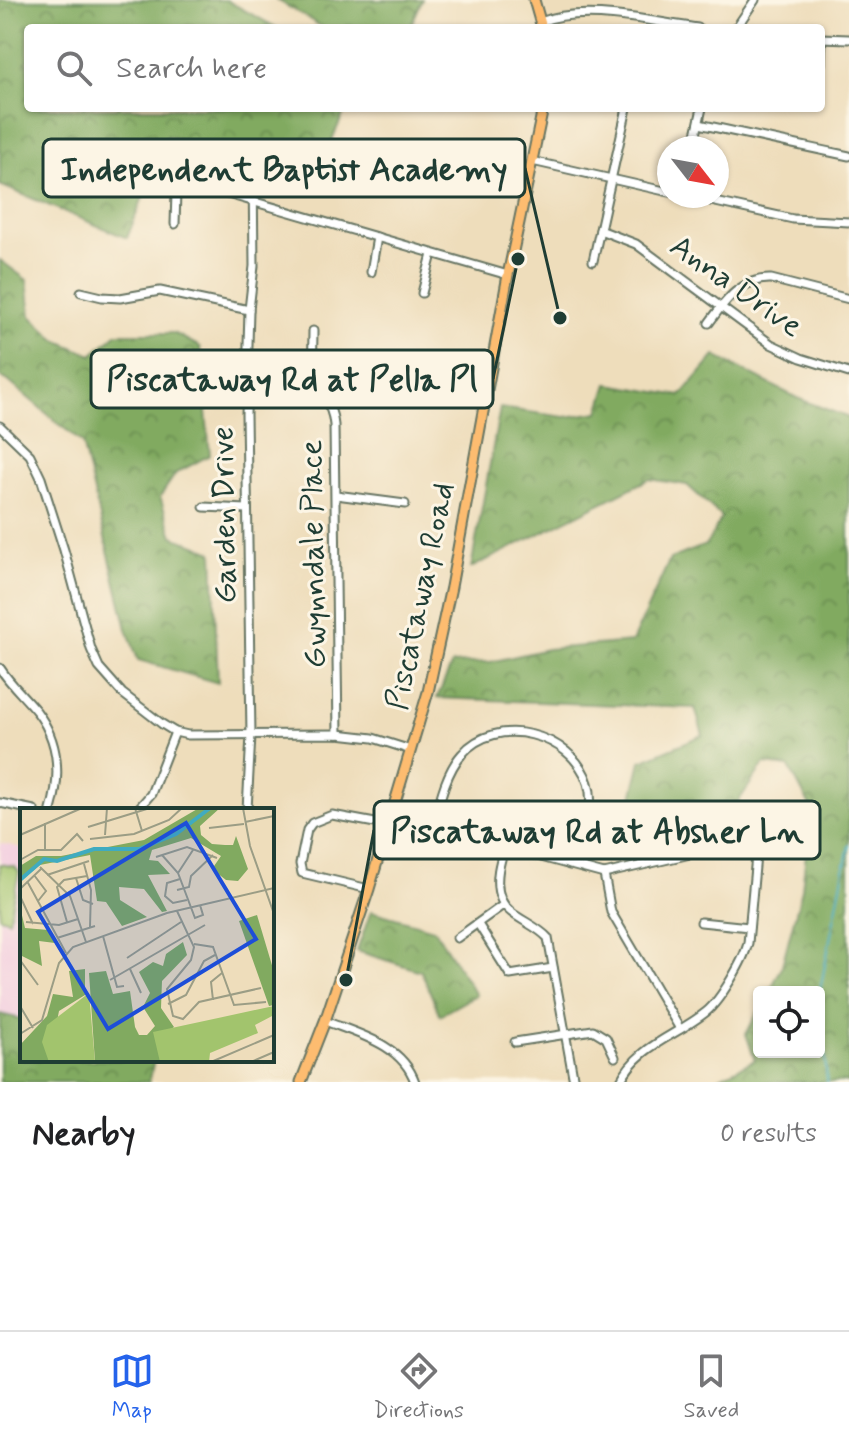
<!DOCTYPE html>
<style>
:root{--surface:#fff;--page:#f2f2f2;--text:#202124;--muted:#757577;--line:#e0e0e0;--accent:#2563eb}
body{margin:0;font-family:Mynerve,sans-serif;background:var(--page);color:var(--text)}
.controls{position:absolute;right:24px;bottom:24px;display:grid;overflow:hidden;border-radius:8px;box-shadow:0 2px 6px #0004}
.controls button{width:72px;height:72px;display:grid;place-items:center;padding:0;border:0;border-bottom:2px solid var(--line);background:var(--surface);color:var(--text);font:40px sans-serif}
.compass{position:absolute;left:657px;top:136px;width:72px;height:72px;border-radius:50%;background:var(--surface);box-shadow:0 2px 6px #0004;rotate:121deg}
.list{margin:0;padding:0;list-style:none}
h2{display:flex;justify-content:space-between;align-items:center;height:104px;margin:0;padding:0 32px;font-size:34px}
h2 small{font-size:26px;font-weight:400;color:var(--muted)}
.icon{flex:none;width:44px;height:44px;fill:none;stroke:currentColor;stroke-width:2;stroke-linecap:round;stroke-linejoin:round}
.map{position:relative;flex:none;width:849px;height:1082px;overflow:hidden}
.search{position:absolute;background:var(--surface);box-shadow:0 2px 6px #0004;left:24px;right:24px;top:24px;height:88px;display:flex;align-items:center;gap:20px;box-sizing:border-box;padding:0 28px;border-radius:8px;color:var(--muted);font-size:30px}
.sheet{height:248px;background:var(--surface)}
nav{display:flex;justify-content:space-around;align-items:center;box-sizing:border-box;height:112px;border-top:2px solid var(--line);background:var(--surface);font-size:22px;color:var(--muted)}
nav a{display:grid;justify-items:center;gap:4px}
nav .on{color:var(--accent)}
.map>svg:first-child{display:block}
</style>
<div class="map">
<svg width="849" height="1082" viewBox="0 0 849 1082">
<defs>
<pattern id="forest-crowns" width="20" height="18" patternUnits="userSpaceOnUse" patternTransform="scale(2)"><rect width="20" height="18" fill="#81aa60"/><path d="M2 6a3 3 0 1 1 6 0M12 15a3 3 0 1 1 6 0" fill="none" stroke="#698c50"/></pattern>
</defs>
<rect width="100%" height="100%" fill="#fcf5e5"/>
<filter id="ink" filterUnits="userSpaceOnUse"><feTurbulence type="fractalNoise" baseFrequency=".0125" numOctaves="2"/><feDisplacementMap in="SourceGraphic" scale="16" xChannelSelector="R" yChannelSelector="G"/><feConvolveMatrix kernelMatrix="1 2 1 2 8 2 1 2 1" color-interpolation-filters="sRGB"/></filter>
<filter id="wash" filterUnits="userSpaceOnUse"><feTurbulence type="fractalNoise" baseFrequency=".006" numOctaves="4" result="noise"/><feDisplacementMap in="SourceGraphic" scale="32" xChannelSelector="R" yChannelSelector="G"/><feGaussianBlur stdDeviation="1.8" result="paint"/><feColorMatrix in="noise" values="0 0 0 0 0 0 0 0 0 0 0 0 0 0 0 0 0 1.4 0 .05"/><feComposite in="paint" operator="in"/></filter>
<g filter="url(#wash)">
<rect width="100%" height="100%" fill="#edb"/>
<polygon fill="#f3cfe0" points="0,843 22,848 22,1019 0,1014"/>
<g fill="url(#forest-crowns)" stroke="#50744a" stroke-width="2">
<polygon points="0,0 226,0 277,28 28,28 28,108 346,108 315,178 167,136 127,238 0,185"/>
<polygon points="277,0 422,0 410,28 324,28"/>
<polygon points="0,260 27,280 31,316 56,340 92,355 117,333 174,333 200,347 210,455 176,473 160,497 173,536 213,552 218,683 138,660 127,629 82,443 7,380 0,377"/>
<polygon points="715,356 797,398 849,418 849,1082 710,1082 755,1060 746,1034 759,1010 759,1052 819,1052 819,992 769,992 781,969 802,889 811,808 789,767 764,764 735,806 624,830 641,761 703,735 695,708 437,698 452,664 490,662 547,649 632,642 670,559 706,545 722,517 687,485 649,479 471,568 500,408 565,417 599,412 608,384 681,396"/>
<polygon points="371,911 434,929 476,995 440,1015 421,971 357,951"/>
<polygon points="0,1014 22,1019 22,1060 154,1060 149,1082 0,1082"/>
</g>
<polygon fill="#a2c46d" stroke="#608050" stroke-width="2" points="0,864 15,867 19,872 9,920 0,917"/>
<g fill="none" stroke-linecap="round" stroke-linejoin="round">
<polyline stroke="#40abc0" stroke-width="2" points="827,1082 820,990 849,845"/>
</g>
</g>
<g filter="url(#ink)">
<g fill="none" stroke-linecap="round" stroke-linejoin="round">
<defs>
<g id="minor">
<path d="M540,22C585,4 651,22 698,28"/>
<polyline points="736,28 755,0"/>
<polyline points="821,38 849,39"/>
<polyline points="821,64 822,38"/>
<polyline points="699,124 849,156"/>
<polyline points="693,148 702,108"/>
<polyline points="532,161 669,192"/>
<polyline points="688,196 793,219 849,222"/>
<path d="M175,224L176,192C193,180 219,192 238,197L508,275"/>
<polyline points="600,230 636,244 771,344 801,358 849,373"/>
<polyline points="593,261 627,108"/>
<polyline points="371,272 377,237"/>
<polyline points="81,292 102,297 120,298 160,291 249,310"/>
<polyline points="422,293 432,254"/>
<path d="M709,323C725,301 741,278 771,279L849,299"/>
<path d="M313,331C313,348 311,366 317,383C323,401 332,403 334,425L338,734"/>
<polyline points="0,426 30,455 41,478 64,550 91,649 99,667 122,693 162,724 175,732 188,735 338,734 373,738 411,750"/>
<polyline points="336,495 405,504"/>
<polyline points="204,507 247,509"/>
<path d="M0,668C10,684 25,697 37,712C59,741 61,776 51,810"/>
<polyline points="0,803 34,810"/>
<polyline points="137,810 151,794 175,732"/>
<polyline points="247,810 251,735 246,414 249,310 254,266 253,171"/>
<path d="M517,816C506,843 483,890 511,912C522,921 538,927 548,938L574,1082"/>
<path d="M431,834C438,809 444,774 462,754C496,714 572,733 588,783C597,811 580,840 569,865"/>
<polyline points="604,874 611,912 680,1029"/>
<polyline points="369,889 302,873 300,864 307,830 312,823 332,815 504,847 604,874 712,849 756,847"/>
<polyline points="701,922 749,927"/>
<polyline points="478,924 510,975 553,968"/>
<polyline points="457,938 503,905"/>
<path d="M325,1021C358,1034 402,1044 415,1082"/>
<polyline points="515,1042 593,1030 606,1038 615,1057"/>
<path d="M620,1082C638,1045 675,1037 706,1012C720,1001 744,960 748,943L760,812"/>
</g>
<g id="major">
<polyline points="534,0 542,28"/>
<polyline points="301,1082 325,1021 369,889 428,692 451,587 508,275 543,108"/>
</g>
</defs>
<use href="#minor" stroke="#677563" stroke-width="11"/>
<use href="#major" stroke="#677563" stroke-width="13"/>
<use href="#minor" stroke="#fff" stroke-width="7"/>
<use href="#major" stroke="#fdbc6f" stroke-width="9"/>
</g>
</g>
<g text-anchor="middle" stroke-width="6" stroke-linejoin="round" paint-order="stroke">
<g font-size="32" fill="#1f3d34" stroke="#fcf5e5">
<text transform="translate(737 285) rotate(35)" y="11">Anna Drive</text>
<text transform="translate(223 515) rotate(-91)" y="11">Garden Drive</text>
<text transform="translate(312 554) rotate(-91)" y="11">Gwynndale Place</text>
<text transform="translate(419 596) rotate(-78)" y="11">Piscataway Road</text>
</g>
</g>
<g transform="translate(20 808)">
<rect width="254" height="254" fill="#edb"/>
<path d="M179,0H200L180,18L181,27L192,36L205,37H213L216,28L228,61L218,73L206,72L192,61L201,48L171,30L132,42L129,52L138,53L150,66L128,67L147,103L142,104L124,81L99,79L100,92L127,109L102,118L86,94L77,93L70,47L20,57L0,73V58L16,48H41L124,32ZM0,99L5,120L28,122L35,135L19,133L22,158L0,147ZM237,107L254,164V197L249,198L219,113ZM163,134L167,147L142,173L141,200L154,219L139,230L141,254H75L69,165L86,163L93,186L110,183L115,219L119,227H127L135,218L123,199L130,185L119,164L133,154L143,158L146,146ZM65,161V187L39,203L29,254H0V237L27,208L33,186L53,189L49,163Z" fill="#81aa60"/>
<path d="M69,185L75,254H29L22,234L27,217ZM254,198V207L235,217L238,225L190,245L189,254H140L133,224Z" fill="#a2c46d"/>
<path fill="none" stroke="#40abc0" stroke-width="4" d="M0,72L24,51L37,53L74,41H119L156,26L190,0"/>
<path fill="none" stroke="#9b9d85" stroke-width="2" d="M115,0L122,23M223,0L230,38L254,106M225,14L254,8M68,19L130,0M189,20L224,16M0,27L62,0M85,27L87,0M70,31L114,26L149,12L162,0M25,41V15M142,47L158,65L175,110L183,107L180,97M136,49L167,39L197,50M0,52L18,42H41L57,26L63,33M64,56L71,82L70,119M20,59L50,88L66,134M158,65L173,42M14,67L26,83L18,93M27,67L69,53M56,70L63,92L73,96M160,71L147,75L145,88L153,95L167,92M7,73L46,145M0,81L21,61M157,82L169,79L171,68L193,47M0,88L13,116M157,103L174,139L171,152L147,181L153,208L163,211L179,194L241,180M6,114L39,117L58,111M47,114L37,79L44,72L67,68M83,128L97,179L104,178M37,130L75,118M174,136L193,139L214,197L246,194M107,150L161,114M0,152L18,177M110,161L121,185M90,172L185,117M193,192L191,174L202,165M148,196L166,187L184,153L195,147M0,198L13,220M0,226L22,212L39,155L53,139L147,105L254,80M191,254L254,227M231,254L254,244"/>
<path fill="#1d4ed8" fill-opacity="0.15" stroke="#1d4ed8" stroke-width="4" d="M166,15L236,131L88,221L18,104Z"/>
<rect width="254" height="254" fill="none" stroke="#1f3d34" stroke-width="4"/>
</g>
<path fill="none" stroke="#1f3d34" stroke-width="3" d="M560 318L525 168M518 259L493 379M346 980L374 830"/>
<g fill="#1f3d34" stroke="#fcf5e5" stroke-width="3">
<circle cx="560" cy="318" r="8"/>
<circle cx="518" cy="259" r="8"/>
<circle cx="346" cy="980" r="8"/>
</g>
<g fill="#fcf5e5" stroke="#1f3d34" stroke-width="3">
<rect x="43" y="139" width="482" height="58" rx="8"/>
<rect x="91" y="350" width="402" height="58" rx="8"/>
<rect x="374" y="801" width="446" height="58" rx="8"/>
</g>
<g font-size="34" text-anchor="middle" font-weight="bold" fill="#1f3d34">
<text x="284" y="180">Independent Baptist Academy</text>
<text x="292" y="390">Piscataway Rd at Pella Pl</text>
<text x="597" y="842">Piscataway Rd at Absher Ln</text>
</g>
</svg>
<div class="controls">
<button><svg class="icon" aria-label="locate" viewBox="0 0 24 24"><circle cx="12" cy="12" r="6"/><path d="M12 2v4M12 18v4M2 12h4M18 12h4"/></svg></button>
</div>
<svg class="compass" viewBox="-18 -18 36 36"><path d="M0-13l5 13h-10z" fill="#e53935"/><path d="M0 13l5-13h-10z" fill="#757577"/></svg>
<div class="search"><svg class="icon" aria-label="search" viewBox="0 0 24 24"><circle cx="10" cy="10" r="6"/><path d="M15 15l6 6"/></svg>Search here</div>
</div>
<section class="sheet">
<h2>Nearby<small>0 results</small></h2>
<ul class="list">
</ul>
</section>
<nav>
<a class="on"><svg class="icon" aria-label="map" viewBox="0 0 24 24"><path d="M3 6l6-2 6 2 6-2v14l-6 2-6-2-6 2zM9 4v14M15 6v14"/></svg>Map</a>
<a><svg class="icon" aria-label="directions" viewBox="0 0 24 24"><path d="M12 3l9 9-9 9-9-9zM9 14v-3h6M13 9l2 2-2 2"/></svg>Directions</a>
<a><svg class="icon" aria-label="saved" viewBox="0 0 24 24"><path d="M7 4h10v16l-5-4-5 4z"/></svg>Saved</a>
</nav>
